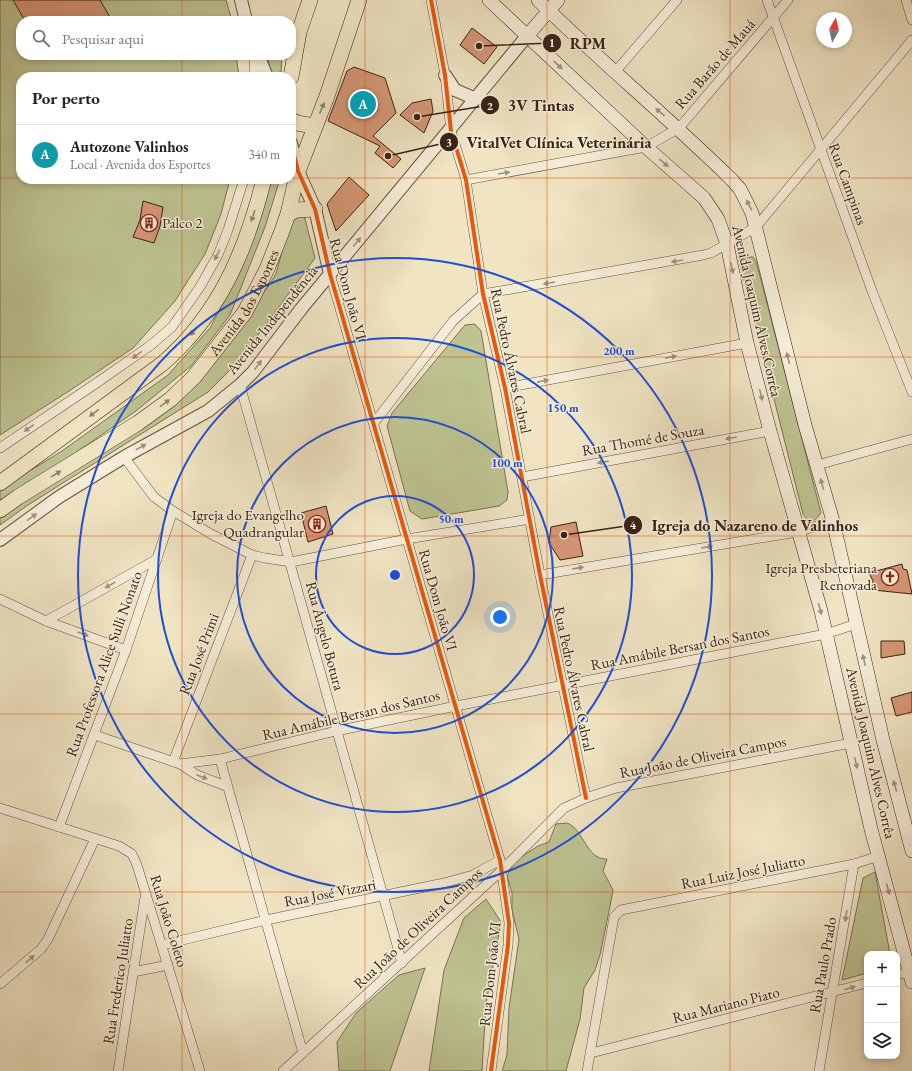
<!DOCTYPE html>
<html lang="pt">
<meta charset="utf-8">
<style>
:root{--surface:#fff;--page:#f6f6f6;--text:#222;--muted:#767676;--line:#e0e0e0;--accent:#0f766e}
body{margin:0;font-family:"EB Garamond",serif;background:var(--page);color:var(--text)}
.controls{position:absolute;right:12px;bottom:12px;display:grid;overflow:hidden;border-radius:8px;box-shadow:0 2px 6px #0003}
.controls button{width:36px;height:36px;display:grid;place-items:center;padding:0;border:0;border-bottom:1px solid var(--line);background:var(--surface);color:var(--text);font:20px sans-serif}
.compass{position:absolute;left:816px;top:12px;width:36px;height:36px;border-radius:50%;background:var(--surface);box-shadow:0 2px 6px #0003;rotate:8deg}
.you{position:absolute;left:500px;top:617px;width:14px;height:14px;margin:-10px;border:3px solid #fff;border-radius:50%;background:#1a73e8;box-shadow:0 0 0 6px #1a73e833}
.badge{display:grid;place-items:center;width:26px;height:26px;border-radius:50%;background:var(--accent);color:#fff;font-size:13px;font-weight:700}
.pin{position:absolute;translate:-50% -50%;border:2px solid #fff;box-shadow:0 1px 4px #0006}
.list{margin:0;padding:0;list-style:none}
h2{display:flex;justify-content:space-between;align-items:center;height:52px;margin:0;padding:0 16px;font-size:17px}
h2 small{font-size:13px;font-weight:400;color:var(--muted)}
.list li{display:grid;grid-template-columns:26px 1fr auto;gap:12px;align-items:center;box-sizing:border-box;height:60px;padding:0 16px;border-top:1px solid var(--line)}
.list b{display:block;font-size:15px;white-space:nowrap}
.list p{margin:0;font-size:13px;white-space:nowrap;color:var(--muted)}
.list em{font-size:13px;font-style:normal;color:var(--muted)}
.icon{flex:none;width:22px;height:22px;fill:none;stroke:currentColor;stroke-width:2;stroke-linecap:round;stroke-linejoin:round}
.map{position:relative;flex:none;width:912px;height:1071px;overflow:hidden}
.search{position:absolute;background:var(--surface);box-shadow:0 2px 6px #0003;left:16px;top:16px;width:280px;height:44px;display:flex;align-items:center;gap:10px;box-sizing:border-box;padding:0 14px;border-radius:16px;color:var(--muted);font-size:15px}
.panel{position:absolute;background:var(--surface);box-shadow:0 2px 6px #0003;left:16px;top:72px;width:280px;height:112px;border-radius:16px}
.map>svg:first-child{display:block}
</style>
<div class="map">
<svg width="912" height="1071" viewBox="0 0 912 1071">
<rect width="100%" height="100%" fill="#f0e4c3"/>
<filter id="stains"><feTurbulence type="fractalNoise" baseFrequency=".005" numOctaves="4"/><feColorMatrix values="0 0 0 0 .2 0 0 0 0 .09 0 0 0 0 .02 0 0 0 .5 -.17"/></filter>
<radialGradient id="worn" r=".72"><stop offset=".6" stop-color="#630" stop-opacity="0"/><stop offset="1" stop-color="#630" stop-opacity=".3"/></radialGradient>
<g fill="#bdc391" stroke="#7a7253">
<polygon points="0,0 226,0 232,21 21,21 21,55 236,55 239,77 21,77 21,179 230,179 221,214 205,254 175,301 133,348 69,391 0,435"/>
<polygon points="267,55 282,55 281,72 271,74"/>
<polygon points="270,179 280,179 265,227 230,315 191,366 136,411 68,458 0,500 0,489 62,451 168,375 210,328 241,270 258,224"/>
<polygon points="304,215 315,258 239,361 208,392 28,505 0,525 0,515 172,406 253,309 276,274 291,218"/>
<path d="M743,257H753L756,261L819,505L821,513C815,522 809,524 803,514L739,260Z"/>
<polygon points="475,324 481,331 508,492 507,500 499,506 422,519 410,511 387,426 392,413 465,325"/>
<path d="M567,823C584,829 586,860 607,859L603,871L613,890L611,901L600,955L595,970L584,988L580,1019L566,1071H502L507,1055L509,1008L519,939L512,910V893L507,876L515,861L538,846L549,842L556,824Z"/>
<polygon points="875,872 890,954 867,954 867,973 842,980 863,878"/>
<polygon points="486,899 501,922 486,1004 482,1071 429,1071 444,970 464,918"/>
<polygon points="425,968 390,1071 339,1071 337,1042 356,1013 399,975"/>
</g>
<g fill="#d69675" stroke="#382115">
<polygon points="13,0 100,0 112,21 25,21"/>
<polygon points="472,28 497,47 484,64 460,45"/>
<polygon points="354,67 385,78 396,113 373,136 401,159 393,168 375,153 380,146 328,121 347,71"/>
<polygon points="431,99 433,111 424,133 400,115 412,103"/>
<polygon points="349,177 369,195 336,231 327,204"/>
<polygon points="143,201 163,207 160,226 154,243 133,237 140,220"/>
<polygon points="326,506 333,534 308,542 301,513"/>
<polygon points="576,522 583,556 560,560 549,543 551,527"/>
<polygon points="902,564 903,569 907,570 912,594 873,590 873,581 869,573"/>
<polygon points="881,641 904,641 905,654 881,658"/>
<polygon points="912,692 912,712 896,716 891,698"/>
</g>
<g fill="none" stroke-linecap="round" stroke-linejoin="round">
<defs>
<g id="minor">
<polyline points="431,0 445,75 451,131 466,180 483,294 505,388 540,575 586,798"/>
<polyline points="767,0 872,291 912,392"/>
<polyline points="906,0 912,20"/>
<polyline points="254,55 254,77"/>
<polyline points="615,72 677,0"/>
<polyline points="466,180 646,147 679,128 788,0"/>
<polyline points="330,274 500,860 509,923 508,945 491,1071"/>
<polyline points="240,385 402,963"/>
<polyline points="505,388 747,343"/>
<polyline points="374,423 453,321 483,294 703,255 711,253 756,227 912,40"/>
<polyline points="0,448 98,382 151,345 172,327 200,287 218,255 228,230 244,179"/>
<polyline points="124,457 154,497 173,511 211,534 252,555 265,558 291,562 407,539 530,519"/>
<polyline points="817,465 912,439"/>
<polyline points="522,477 770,431"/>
<polyline points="540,575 797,532 833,521"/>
<polyline points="0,599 46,621 126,650"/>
<polyline points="46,621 157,559"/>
<polyline points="95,735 180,764 220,759 336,731 456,706 826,634 856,624"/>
<polyline points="220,759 303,1053"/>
<polyline points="173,762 252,555"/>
<polyline points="180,764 197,775 226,786"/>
<polyline points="0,808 119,846 132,854 137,865 200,1071"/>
<polyline points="59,827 126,650 173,511"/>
<polyline points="162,945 266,920 444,883 473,875 500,860"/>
<polyline points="133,972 168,965"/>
<polyline points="897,975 909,972"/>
<polyline points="0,984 41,949 48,939 95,839"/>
<polyline points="591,1053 867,983"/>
<polyline points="118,1071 145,897"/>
<polyline points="283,1071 502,870 564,808 586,798 616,788 851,743"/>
<polyline points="587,1071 614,917 621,910 854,864 879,856"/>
<polyline points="819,1071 854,864"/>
</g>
<g id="tertiary">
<polyline points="241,0 246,21"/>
<polyline points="258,55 267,77"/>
<polyline points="445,75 455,90 476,99"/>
<polyline points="291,143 298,171 315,209 330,274"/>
<polyline points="0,540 59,497 124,457 208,411 240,385 253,372 301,309 527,36"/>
</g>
<g id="secondary">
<polyline points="489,0 646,147 704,198 718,219 727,244 747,343 770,431 821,611 871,829 912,982"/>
<path d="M538,0C601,62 669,118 732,180L740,189L752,213L805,425L833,521L883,740L912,851"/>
<polyline points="527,36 558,0"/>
</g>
<g id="primary">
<polyline points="291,77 299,32 310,0"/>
<polyline points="291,120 297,123 314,126"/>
<polyline points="288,214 296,210 315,209"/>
<path d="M0,483L162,364C219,315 246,251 264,179"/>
<path id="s1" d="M0,510L18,497L138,423L171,399L194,377L245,312L267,269L282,231L288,214L298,171L327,96L359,0"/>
</g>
</defs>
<use href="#minor" stroke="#665240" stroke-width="10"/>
<use href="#tertiary" stroke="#665240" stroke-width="14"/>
<use href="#secondary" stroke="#382115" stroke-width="14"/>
<use href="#primary" stroke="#382115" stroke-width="16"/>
<use href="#minor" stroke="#f5edd8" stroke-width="9"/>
<use href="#tertiary" stroke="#f5edd8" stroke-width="12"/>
<use href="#secondary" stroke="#f5edd8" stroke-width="13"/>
<use href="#primary" stroke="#f0e4c3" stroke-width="15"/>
<defs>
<g id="cycleway">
<polyline points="431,0 445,75 451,131 466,180 483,294 505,388 540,575 586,798"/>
<polyline points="291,143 298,171 315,209 330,274 500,860 509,923 508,945 491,1071"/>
</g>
</defs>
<use href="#cycleway" stroke="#f5edd8" stroke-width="6"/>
<use href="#cycleway" stroke="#e8590c" stroke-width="4"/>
</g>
<defs><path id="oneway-solid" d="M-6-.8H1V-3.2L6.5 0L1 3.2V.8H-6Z"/></defs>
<g fill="#a09180">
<use href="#oneway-solid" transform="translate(558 65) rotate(43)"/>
<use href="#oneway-solid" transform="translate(660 112) rotate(-139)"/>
<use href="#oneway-solid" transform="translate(664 163) rotate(41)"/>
<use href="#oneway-solid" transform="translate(504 173) rotate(-10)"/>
<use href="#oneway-solid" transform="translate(749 205) rotate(-117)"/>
<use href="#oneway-solid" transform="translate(357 242) rotate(-50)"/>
<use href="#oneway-solid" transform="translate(217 255) rotate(116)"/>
<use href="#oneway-solid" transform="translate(677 261) rotate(170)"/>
<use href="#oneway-solid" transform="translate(732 268) rotate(78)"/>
<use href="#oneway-solid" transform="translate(549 283) rotate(170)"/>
<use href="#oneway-solid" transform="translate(137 355) rotate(144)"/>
<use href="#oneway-solid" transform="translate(671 357) rotate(-11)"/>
<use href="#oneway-solid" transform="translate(788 358) rotate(-104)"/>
<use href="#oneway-solid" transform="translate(258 365) rotate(-53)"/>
<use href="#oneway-solid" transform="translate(543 381) rotate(-11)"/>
<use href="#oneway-solid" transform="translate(761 395) rotate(76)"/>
<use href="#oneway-solid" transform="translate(29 428) rotate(146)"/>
<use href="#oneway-solid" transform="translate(731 438) rotate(170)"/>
<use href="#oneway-solid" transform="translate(141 447) rotate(-29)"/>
<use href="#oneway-solid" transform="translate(603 462) rotate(170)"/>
<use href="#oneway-solid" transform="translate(822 484) rotate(-106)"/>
<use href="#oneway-solid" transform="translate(32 517) rotate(-36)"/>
<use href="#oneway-solid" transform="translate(707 547) rotate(-9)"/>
<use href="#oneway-solid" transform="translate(578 568) rotate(-9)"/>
<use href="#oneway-solid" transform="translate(110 585) rotate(151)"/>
<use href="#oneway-solid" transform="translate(820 609) rotate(75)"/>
<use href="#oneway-solid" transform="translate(83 634) rotate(20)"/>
<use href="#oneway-solid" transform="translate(864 660) rotate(-103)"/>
<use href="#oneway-solid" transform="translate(856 763) rotate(77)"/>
<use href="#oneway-solid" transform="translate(202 777) rotate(21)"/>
<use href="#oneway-solid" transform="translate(895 786) rotate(-105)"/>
<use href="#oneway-solid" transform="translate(888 889) rotate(75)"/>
<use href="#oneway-solid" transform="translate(846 916) rotate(99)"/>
<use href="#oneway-solid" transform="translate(30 959) rotate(-41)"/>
<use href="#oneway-solid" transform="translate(850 988) rotate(-15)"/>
</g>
<g fill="#94826c">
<use href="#oneway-solid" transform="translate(322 108) rotate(-67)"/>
<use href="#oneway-solid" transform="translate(253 216) rotate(109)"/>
<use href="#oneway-solid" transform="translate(194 331) rotate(131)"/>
<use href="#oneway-solid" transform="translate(165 403) rotate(-36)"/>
<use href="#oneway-solid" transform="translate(94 413) rotate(144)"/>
<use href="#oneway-solid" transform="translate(56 474) rotate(-32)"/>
</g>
<path fill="none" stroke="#df560c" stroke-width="1" stroke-opacity="0.55" d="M182,0V21M365,0V1071M547,0V1071M730,0V1071M182,55V77M0,178H21M291,178H912M182,179V1071M0,357H912M0,536H912M0,714H912M0,892H912"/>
<g fill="none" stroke="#1d4ed8" stroke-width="2">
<circle cx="395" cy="575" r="79"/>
<circle cx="395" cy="575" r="158"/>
<circle cx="395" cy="575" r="237"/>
<circle cx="395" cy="575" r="317"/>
</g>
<defs>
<symbol id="building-ring" viewBox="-11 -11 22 22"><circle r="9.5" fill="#f5edd8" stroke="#8f2418" stroke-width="1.5"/><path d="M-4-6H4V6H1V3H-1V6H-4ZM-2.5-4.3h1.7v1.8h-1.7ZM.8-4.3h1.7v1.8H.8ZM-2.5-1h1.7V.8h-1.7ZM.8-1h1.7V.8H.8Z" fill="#8f2418"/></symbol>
<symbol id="church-ring" viewBox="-11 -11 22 22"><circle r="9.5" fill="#f5edd8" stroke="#8f2418" stroke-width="1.5"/><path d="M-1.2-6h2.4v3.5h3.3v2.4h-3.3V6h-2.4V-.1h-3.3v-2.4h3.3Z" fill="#8f2418"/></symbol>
</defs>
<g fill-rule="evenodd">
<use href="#building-ring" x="139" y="213" width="20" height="20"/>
<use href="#building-ring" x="307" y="514" width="20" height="20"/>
<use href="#church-ring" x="880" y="567" width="20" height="20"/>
</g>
<g text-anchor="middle" stroke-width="3" stroke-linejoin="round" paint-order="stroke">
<g font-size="15" fill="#382115" stroke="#f5edd8">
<text transform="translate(715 64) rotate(-49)" y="5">Rua Barão de Mauá</text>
<text transform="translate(848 184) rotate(70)" y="5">Rua Campinas</text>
<text transform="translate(348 289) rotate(75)" y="5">Rua Dom João VI</text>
<text dy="5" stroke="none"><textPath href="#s1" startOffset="326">Avenida dos Esportes</textPath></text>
<text transform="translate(757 311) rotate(77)" y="5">Avenida Joaquim Alves Corrêa</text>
<text transform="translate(272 320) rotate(-51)" y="5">Avenida Independência</text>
<text transform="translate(511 361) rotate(78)" y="5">Rua Pedro Álvares Cabral</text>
<text transform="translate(643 440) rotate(-10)" y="5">Rua Thomé de Souza</text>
<text transform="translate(438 600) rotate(74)" y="5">Rua Dom João VI</text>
<text transform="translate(325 636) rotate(75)" y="5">Rua Ângelo Botura</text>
<text transform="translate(680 648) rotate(-11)" y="5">Rua Amábile Bersan dos Santos</text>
<text transform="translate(199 654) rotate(-69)" y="5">Rua José Primi</text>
<text transform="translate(104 664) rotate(-70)" y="5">Rua Professora Alice Sulli Nonato</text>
<text transform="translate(574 679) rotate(78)" y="5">Rua Pedro Álvares Cabral</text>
<text transform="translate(351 715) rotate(-13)" y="5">Rua Amábile Bersan dos Santos</text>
<text transform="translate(871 753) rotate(77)" y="5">Avenida Joaquim Alves Corrêa</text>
<text transform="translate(703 757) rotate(-11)" y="5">Rua João de Oliveira Campos</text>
<text transform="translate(743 872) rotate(-11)" y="5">Rua Luiz José Juliatto</text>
<text transform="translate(330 893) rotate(-11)" y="5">Rua José Vizzari</text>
<text transform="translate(169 921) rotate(73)" y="5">Rua João Coleto</text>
<text transform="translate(418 928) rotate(-43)" y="5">Rua João de Oliveira Campos</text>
<text transform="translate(823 965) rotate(-80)" y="5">Rua Paulo Prado</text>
<text transform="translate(490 974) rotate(-84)" y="5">Rua Dom João VI</text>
<text transform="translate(118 981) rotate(-81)" y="5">Rua Frederico Juliatto</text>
<text transform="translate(726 1005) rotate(-14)" y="5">Rua Mariano Piato</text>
</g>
<g font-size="15" fill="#382115" stroke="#f5edd8" text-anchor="end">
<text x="162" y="228" text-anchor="start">Palco 2</text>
<text x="304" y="520">Igreja do Evangelho<tspan x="304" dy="17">Quadrangular</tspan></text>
<text x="877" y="573">Igreja Presbeteriana<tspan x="877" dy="17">Renovada</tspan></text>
</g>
</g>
<circle cx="395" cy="575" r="6" fill="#1d4ed8" stroke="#f5edd8" stroke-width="2"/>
<g font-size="12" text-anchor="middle" font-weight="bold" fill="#1d4ed8" stroke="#f5edd8" stroke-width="3" stroke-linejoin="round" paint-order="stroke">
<text x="619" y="355">200 m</text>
<text x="563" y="412">150 m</text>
<text x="507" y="467">100 m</text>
<text x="451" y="523">50 m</text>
</g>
<path fill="none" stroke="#382115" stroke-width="1.5" d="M479 46L552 43M417 117L490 105M388 156L449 142M564 535L633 525"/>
<g fill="#382115" stroke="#f5edd8" stroke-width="1.5">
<circle cx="479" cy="46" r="4"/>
<circle cx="417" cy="117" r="4"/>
<circle cx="388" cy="156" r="4"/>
<circle cx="564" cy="535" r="4"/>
<circle cx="552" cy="43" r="10"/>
<circle cx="490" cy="105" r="10"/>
<circle cx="449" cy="142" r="10"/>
<circle cx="633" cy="525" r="10"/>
</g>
<g font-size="12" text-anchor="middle" font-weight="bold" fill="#fff">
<text x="552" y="47">1</text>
<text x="490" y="110">2</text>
<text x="449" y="146">3</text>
<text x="633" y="529">4</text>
</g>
<g font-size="16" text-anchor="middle" font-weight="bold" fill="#382115" stroke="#f5edd8" stroke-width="3" stroke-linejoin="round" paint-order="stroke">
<text x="588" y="49">RPM</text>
<text x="541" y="111">3V Tintas</text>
<text x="559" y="148">VitalVet Clínica Veterinária</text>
<text x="755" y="531">Igreja do Nazareno de Valinhos</text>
</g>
<rect width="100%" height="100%" filter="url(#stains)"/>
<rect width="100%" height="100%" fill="url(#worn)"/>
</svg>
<div class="controls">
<button>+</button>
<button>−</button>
<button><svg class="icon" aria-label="layers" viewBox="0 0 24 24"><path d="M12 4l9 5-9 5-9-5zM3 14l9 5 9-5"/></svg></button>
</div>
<svg class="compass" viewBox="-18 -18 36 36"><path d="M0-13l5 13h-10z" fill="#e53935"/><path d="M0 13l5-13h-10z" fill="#767676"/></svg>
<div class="you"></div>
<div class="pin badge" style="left:363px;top:104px;background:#0f9aa8">A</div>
<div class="search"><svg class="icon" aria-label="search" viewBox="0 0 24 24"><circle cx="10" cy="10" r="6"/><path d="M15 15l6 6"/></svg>Pesquisar aqui</div>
<section class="panel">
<h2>Por perto<small></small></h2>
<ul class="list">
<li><span class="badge" style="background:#0f9aa8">A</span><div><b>Autozone Valinhos</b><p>Local · Avenida dos Esportes</p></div><em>340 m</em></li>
</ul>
</section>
</div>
